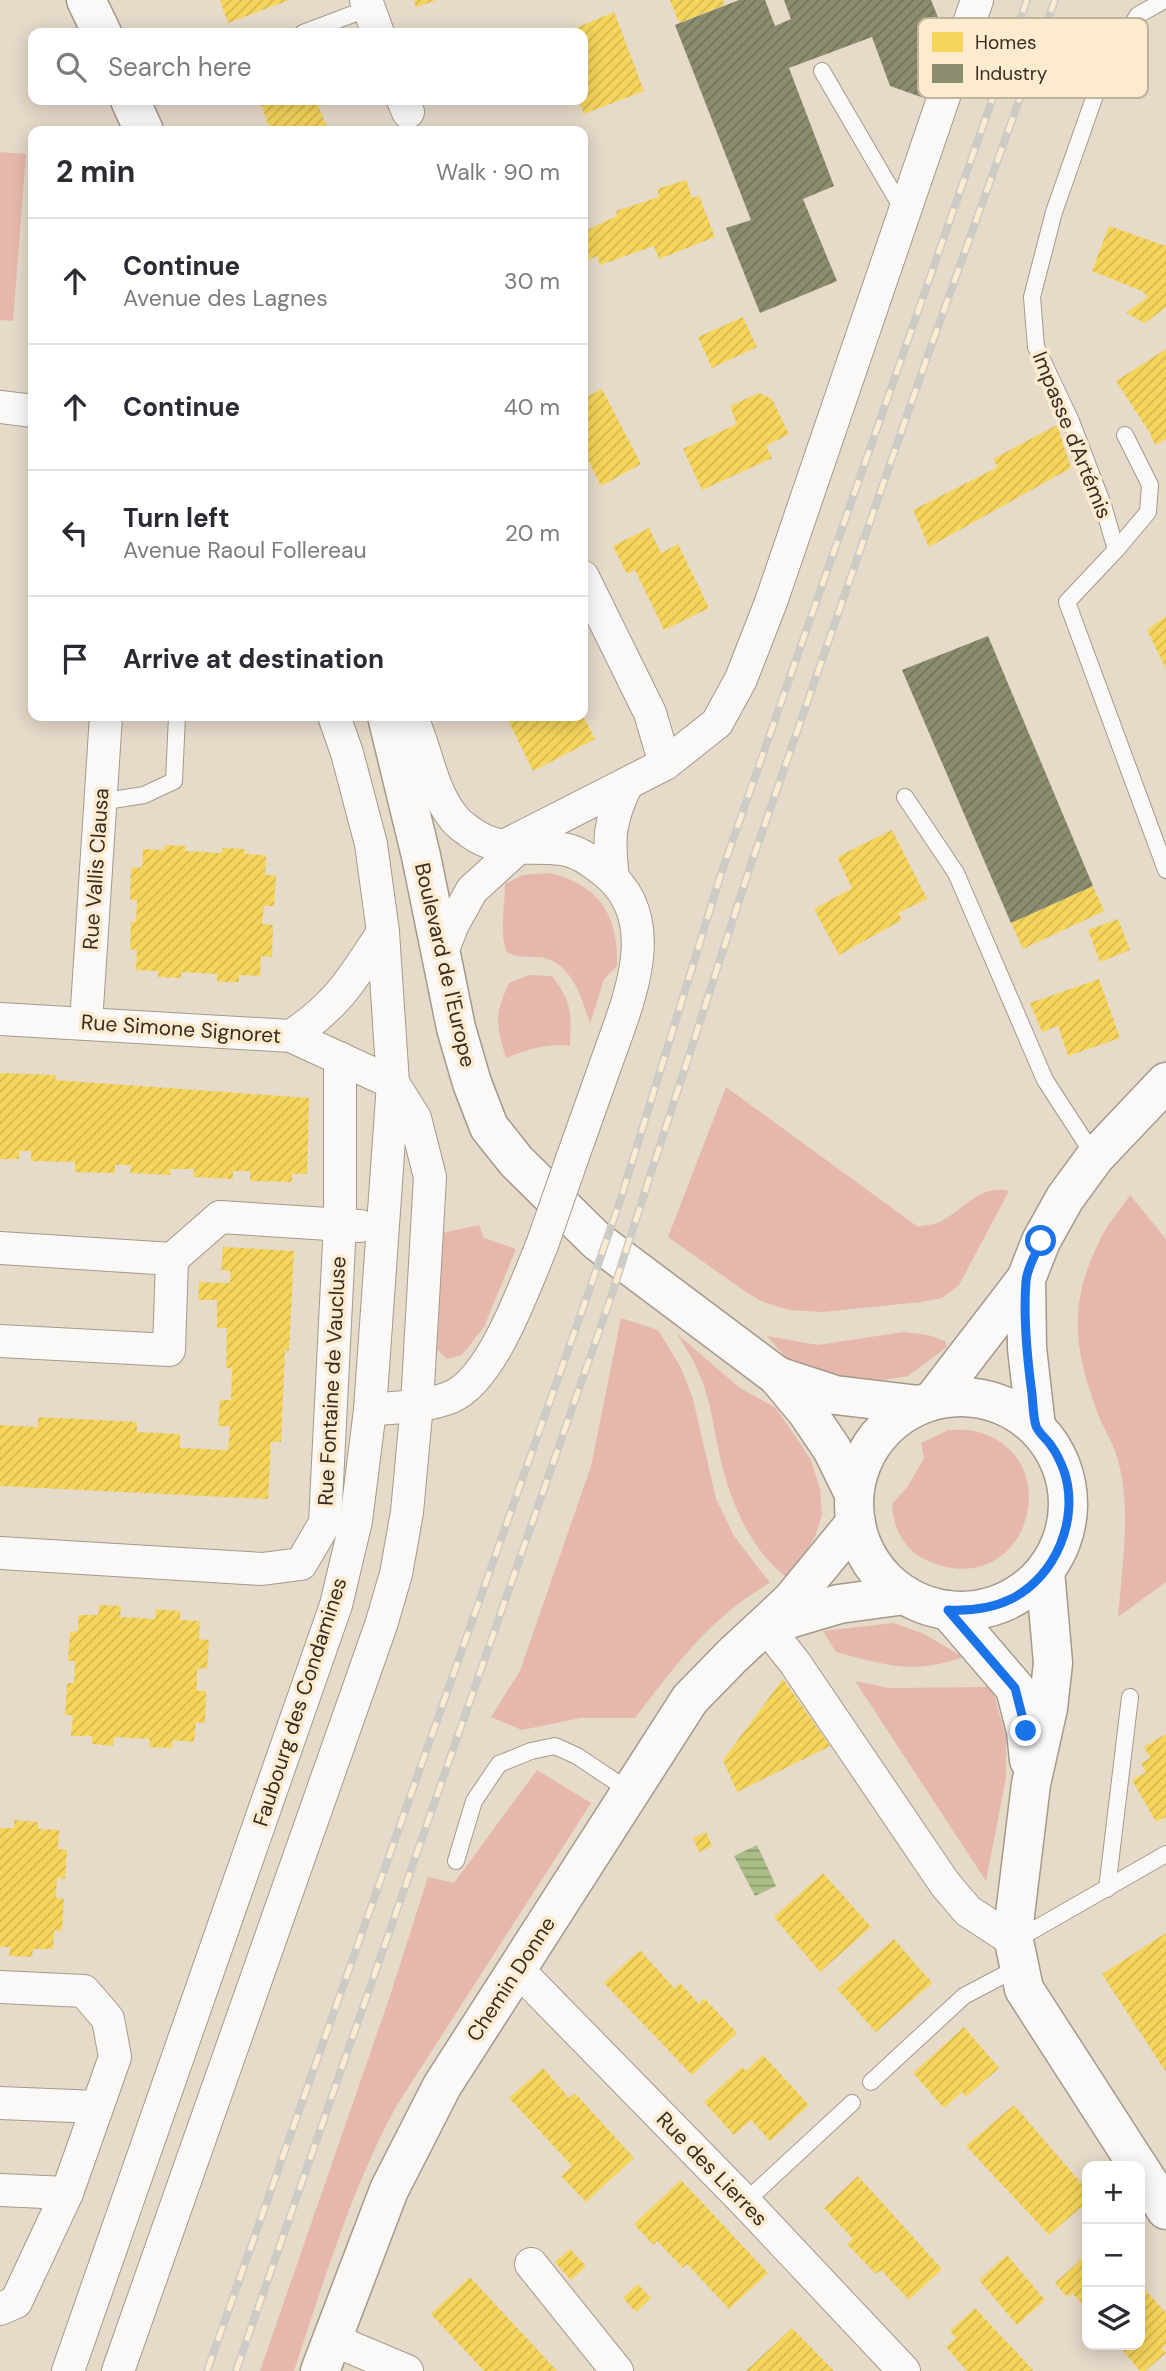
<!DOCTYPE html>
<meta charset="utf-8">
<style>
:root{--surface:#fff;--page:#f2f2f3;--text:#2b2b33;--muted:#7c7c81;--line:#e1e1e2}
body{margin:0;font-family:"DM Sans",sans-serif;background:var(--page);color:var(--text)}
.controls{position:absolute;right:21px;bottom:21px;display:grid;overflow:hidden;border-radius:14px;box-shadow:0 4px 18px #0003}
.controls button{width:63px;height:63px;display:grid;place-items:center;padding:0;border:0;border-bottom:2px solid var(--line);background:var(--surface);color:var(--text);font:35px sans-serif}
.stop{position:absolute;width:21px;height:21px;margin:-16px;border:5px solid #1a73e8;border-radius:50%;background:#fff}
.stop.end{background:#1a73e8;border-color:#fff;box-shadow:0 2px 7px #0008}
.list{margin:0;padding:0;list-style:none}
h2{display:flex;justify-content:space-between;align-items:center;height:91px;margin:0;padding:0 28px;font-size:30px}
h2 small{font-size:23px;font-weight:400;color:var(--muted)}
.list li{display:grid;grid-template-columns:46px 1fr auto;gap:21px;align-items:center;box-sizing:border-box;height:126px;padding:0 28px;border-top:2px solid var(--line)}
.list b{display:block;font-size:26px;white-space:nowrap}
.list p{margin:0;font-size:23px;white-space:nowrap;color:var(--muted)}
.list em{font-size:23px;font-style:normal;color:var(--muted)}
.icon{flex:none;width:38px;height:38px;fill:none;stroke:currentColor;stroke-width:2;stroke-linecap:round;stroke-linejoin:round}
.map{position:relative;flex:none;width:1166px;height:2371px;overflow:hidden}
.search{position:absolute;background:var(--surface);box-shadow:0 4px 18px #0003;left:28px;top:28px;width:560px;height:77px;display:flex;align-items:center;gap:18px;box-sizing:border-box;padding:0 24px;border-radius:14px;color:var(--muted);font-size:26px}
.panel{position:absolute;background:var(--surface);box-shadow:0 4px 18px #0003;left:28px;top:126px;width:560px;height:595px;border-radius:14px}
.map>svg:first-child{display:block}
</style>
<div class="map">
<svg width="1166" height="2371" viewBox="0 0 1166 2371">
<defs>
<pattern id="water-rules" width="6" height="5" patternUnits="userSpaceOnUse" patternTransform="scale(1.75)"><rect width="6" height="5" fill="#aabd87"/><path d="M0 2.5h6" fill="none" stroke="#8b9a6e"/></pattern>
<pattern id="homes-hatch" width="6" height="6" patternUnits="userSpaceOnUse" patternTransform="scale(1.75)"><rect width="6" height="6" fill="#f6d55c"/><path d="M-1 1l2-2M0 6l6-6M5 7l2-2" fill="none" stroke="#d4b750"/></pattern>
<pattern id="industry-hatch" width="6" height="6" patternUnits="userSpaceOnUse" patternTransform="scale(1.75)"><rect width="6" height="6" fill="#8c8c6e"/><path d="M-1 1l2-2M0 6l6-6M5 7l2-2" fill="none" stroke="#73735a"/></pattern>
</defs>
<rect width="100%" height="100%" fill="#e6dac9"/>
<g fill="#e6b8ab">
<polygon points="0,152 26,154 13,321 0,320"/>
<path d="M549,873C599,884 619,916 617,966L604,979L590,1024C583,1000 572,964 544,958C529,955 522,960 507,952C499,934 505,905 505,884L522,875Z"/>
<path d="M529,975L552,976C573,1003 571,1014 570,1046C546,1043 529,1049 506,1058C496,1024 494,1016 509,983Z"/>
<path d="M726,1087L918,1227C924,1225 933,1225 940,1222C964,1210 979,1184 1009,1191L959,1285L942,1298L921,1302L823,1312L789,1310L763,1302L746,1292L668,1237Z"/>
<path d="M1130,1195L1166,1239V1582L1118,1617C1122,1568 1132,1505 1117,1457C1113,1442 1103,1428 1098,1414C1074,1350 1068,1306 1098,1244C1106,1226 1120,1210 1130,1195Z"/>
<polygon points="479,1225 484,1238 516,1249 484,1327 462,1355 447,1359 432,1345 442,1233"/>
<path d="M621,1318L658,1330L681,1368L693,1399L716,1499L734,1536L770,1583C710,1617 676,1665 635,1718H581L522,1730L491,1717L520,1671L591,1466Z"/>
<polygon points="903,1332 928,1335 945,1341 947,1347 908,1376 885,1380 861,1379 832,1376 788,1360 767,1336 818,1345"/>
<path d="M677,1334L740,1388L776,1408L811,1460L820,1489L822,1515L815,1537L796,1567L786,1577C751,1550 731,1503 721,1461C714,1431 711,1399 698,1371C693,1358 684,1346 677,1334Z"/>
<path d="M948,1430C956,1430 966,1429 974,1431C1072,1453 1028,1607 926,1560C903,1549 893,1527 892,1504L908,1486L924,1458L921,1443Z"/>
<path d="M894,1623L924,1634L963,1657C912,1675 886,1665 836,1652L823,1631Z"/>
<polygon points="855,1681 889,1688 992,1687 1006,1738 1006,1778 986,1881"/>
<path d="M537,1770L591,1803L397,2105C351,2189 324,2281 294,2371H260L390,1996L428,1877L454,1883Z"/>
</g>
<polygon fill="url(#water-rules)" points="757,1845 776,1886 755,1896 734,1856"/>
<g fill="url(#homes-hatch)">
<polygon points="220,0 289,0 228,23"/>
<polygon points="414,0 437,0 416,7"/>
<polygon points="670,0 723,0 725,5 679,23"/>
<polygon points="614,12 644,91 584,114 578,100 583,100 583,33 578,33 576,28"/>
<polygon points="259,100 316,100 327,127 315,131 271,131"/>
<polygon points="686,180 692,198 699,196 715,237 659,259 654,246 600,265 597,256 583,262 583,232 617,216 616,211 659,197 657,189"/>
<polygon points="1109,226 1166,246 1166,307 1145,323 1126,313 1148,297 1142,291 1092,271"/>
<polygon points="743,317 757,347 712,368 698,337"/>
<polygon points="1166,349 1166,439 1155,445 1150,433 1116,381"/>
<polygon points="602,389 641,464 601,486 583,450 583,399"/>
<polygon points="759,393 772,399 789,434 766,446 772,458 702,490 683,449 737,424 730,406"/>
<polygon points="1057,425 1071,468 929,547 913,510 998,467 993,459"/>
<polygon points="649,528 661,553 678,544 709,608 664,630 635,570 627,574 613,546"/>
<polygon points="1166,616 1166,669 1147,630"/>
<polygon points="506,716 583,716 595,739 533,771"/>
<polygon points="892,830 927,899 898,913 902,920 839,955 814,909 852,888 837,857"/>
<polygon points="165,845 186,846 185,851 222,853 222,848 245,849 245,854 266,855 265,875 276,875 274,906 264,906 262,924 273,925 272,957 261,956 260,976 239,975 239,982 217,982 217,974 181,972 181,978 158,977 158,971 136,970 137,950 130,949 131,922 136,922 137,900 130,900 131,868 142,867 143,849 164,850"/>
<polygon points="1093,886 1104,911 1023,949 1011,923"/>
<polygon points="1118,919 1130,950 1100,962 1088,930"/>
<polygon points="1099,979 1120,1038 1068,1056 1058,1026 1042,1032 1030,1003"/>
<polygon points="0,1073 56,1075 55,1080 309,1098 307,1174 292,1174 292,1182 250,1181 250,1171 233,1171 233,1179 193,1177 194,1169 170,1169 170,1175 130,1173 131,1165 115,1165 115,1173 75,1172 75,1162 31,1161 31,1151 19,1151 19,1159 0,1159"/>
<polygon points="223,1247 294,1251 289,1351 285,1350 281,1442 271,1442 268,1499 0,1486 0,1425 38,1427 38,1417 137,1422 137,1432 180,1434 180,1448 228,1450 230,1426 218,1426 220,1400 231,1400 232,1368 226,1368 227,1328 217,1328 217,1300 198,1300 199,1282 230,1283 230,1271 221,1270"/>
<polygon points="99,1605 121,1606 120,1617 155,1619 156,1609 180,1611 180,1620 200,1621 199,1639 209,1640 207,1669 197,1668 197,1691 206,1691 205,1723 196,1722 194,1742 173,1740 172,1748 149,1747 150,1739 114,1737 113,1746 92,1744 92,1736 71,1736 73,1715 65,1715 67,1683 74,1683 75,1661 68,1661 70,1632 78,1631 78,1615 98,1615"/>
<polygon points="783,1679 830,1746 737,1792 723,1760"/>
<polygon points="1166,1734 1166,1817 1156,1822 1132,1780 1146,1772 1141,1763 1150,1758 1144,1747"/>
<polygon points="14,1820 38,1822 38,1829 59,1830 58,1849 67,1850 65,1879 57,1878 56,1898 64,1899 62,1931 54,1930 53,1949 33,1949 32,1957 9,1956 10,1947 0,1947 0,1828 14,1828"/>
<polygon points="706,1832 712,1846 699,1852 693,1838"/>
<polygon points="823,1873 871,1927 820,1972 774,1917"/>
<polygon points="1166,1933 1166,2072 1102,1974"/>
<polygon points="894,1939 932,1983 876,2032 837,1989"/>
<polygon points="640,1950 675,1989 680,1983 699,2004 704,1998 737,2033 692,2075 604,1983"/>
<polygon points="964,2027 999,2068 966,2097 962,2092 944,2108 913,2073"/>
<polygon points="763,2055 809,2105 770,2141 751,2120 734,2135 704,2102 742,2067 746,2071"/>
<polygon points="543,2068 569,2098 575,2093 634,2158 586,2202 561,2176 572,2166 509,2098"/>
<polygon points="1014,2105 1087,2190 1087,2202 1049,2235 966,2146"/>
<polygon points="858,2176 942,2269 909,2300 881,2270 876,2274 847,2244 853,2239 824,2208"/>
<polygon points="681,2180 768,2273 729,2309 687,2264 683,2268 657,2241 653,2245 634,2224"/>
<polygon points="570,2249 586,2266 571,2280 555,2262"/>
<polygon points="1087,2254 1087,2309 1072,2293 1067,2297 1055,2283"/>
<polygon points="1007,2255 1045,2300 1017,2325 979,2280"/>
<polygon points="470,2277 557,2371 484,2371 431,2314"/>
<polygon points="638,2284 651,2298 636,2312 623,2298"/>
<polygon points="1140,2284 1166,2313 1166,2344 1162,2348 1166,2353 1145,2371 1140,2371 1118,2345 1140,2345"/>
<polygon points="975,2308 1031,2368 1033,2371 967,2371 946,2347 956,2338 950,2331"/>
<polygon points="792,2328 834,2371 746,2371"/>
</g>
<g fill="url(#industry-hatch)">
<polygon points="739,0 765,0 775,26 791,19 784,0 931,0 946,37 924,98 890,86 872,37 789,68 834,186 803,199 837,281 760,313 726,228 751,220 675,25"/>
<polygon points="988,636 1093,886 1011,923 902,670"/>
</g>
<g fill="none" stroke-linecap="round" stroke-linejoin="round">
<defs>
<g id="service">
<polyline points="1165,0 1138,15 1106,64 1054,212 1032,297 1036,347 1071,421 1103,505 1116,550 1067,602 1166,870"/>
<polyline points="303,33 369,8"/>
<polyline points="822,71 903,210"/>
<polyline points="1116,550 1148,512 1150,485 1125,435"/>
<polyline points="905,797 956,873 1045,1080 1095,1157"/>
<polyline points="100,802 144,795 174,781 177,716"/>
<polyline points="456,1861 474,1801 499,1764 531,1751 555,1746 577,1756 631,1792"/>
<polyline points="1107,1889 1130,1697"/>
<polyline points="1016,1940 1166,1854"/>
<polyline points="871,2082 964,1996 1019,1967"/>
<polyline points="745,2202 852,2103"/>
</g>
<g id="minor">
<polyline points="366,0 378,33"/>
<polyline points="403,100 408,112"/>
<polyline points="0,407 33,411"/>
<polyline points="583,577 650,713 665,764"/>
<path d="M411,716C427,749 430,789 454,818C458,824 465,828 470,832C500,854 528,845 562,849C578,851 591,861 604,871C665,918 629,999 608,1058C596,1092 584,1125 572,1159"/>
<polyline points="504,846 665,764 717,723 741,679 771,602 977,0"/>
<path d="M613,878C608,838 609,821 627,784"/>
<polyline points="441,954 453,924 472,890 517,849"/>
<polyline points="0,1019 291,1036 393,1083 415,1118 430,1177 417,1404 407,1512 396,1574 381,1625 118,2371"/>
<polyline points="86,1023 106,716"/>
<path d="M291,1036C338,1005 353,978 383,932"/>
<polyline points="0,1248 172,1259 220,1217 360,1226"/>
<polyline points="0,1341 169,1350 172,1259"/>
<path d="M370,1410C396,1407 427,1407 451,1397C493,1379 525,1285 542,1245"/>
<polyline points="0,1553 262,1569 301,1564 325,1523 340,1223 340,1058"/>
<polyline points="766,1626 795,1663 945,1884 968,1911 1014,1941"/>
<polyline points="518,1970 745,2202 904,2371"/>
<polyline points="0,1987 84,1991 108,2019 115,2057 67,2193 16,2302 0,2309"/>
<polyline points="0,2103 97,2107"/>
<polyline points="0,2190 67,2193"/>
<polyline points="531,2264 617,2371"/>
<polyline points="331,2339 407,2371"/>
<polyline points="68,2371 336,1605 356,1521 370,1410 393,1083 383,932 371,844 347,753 334,716"/>
</g>
<g id="tertiary">
<polyline points="1026,1279 1027,1348 1036,1427"/>
<polyline points="933,1400 1026,1279 1041,1241 1065,1198 1095,1157 1166,1082"/>
<polyline points="768,1625 839,1604 905,1595"/>
<polyline points="320,2371 389,2190 442,2086 690,1699 733,1655 791,1601 856,1522"/>
</g>
<g id="secondary">
<polyline points="86,0 102,33"/>
<polyline points="130,100 144,131"/>
<polyline points="387,716 421,856 456,1028 472,1083 489,1127 516,1161 597,1241 777,1376 807,1412 832,1449 854,1494"/>
<polyline points="777,1376 835,1395 919,1405"/>
<circle cx="961" cy="1504" r="107"/>
<polyline points="1045,1571 1053,1663 1048,1708 1031,1784 1015,1915 1014,1941 1024,1989 1138,2166"/>
<polyline points="948,1610 1015,1688 1026,1731 1029,1760"/>
<polyline points="1140,2169 1166,2210"/>
</g>
</defs>
<use href="#service" stroke="#a39a8c" stroke-width="18"/>
<use href="#minor" stroke="#a39a8c" stroke-width="34"/>
<use href="#tertiary" stroke="#a39a8c" stroke-width="41"/>
<use href="#secondary" stroke="#a39a8c" stroke-width="41"/>
<use href="#service" stroke="#fbf9f7" stroke-width="16"/>
<use href="#minor" stroke="#fbf9f7" stroke-width="32"/>
<use href="#tertiary" stroke="#fbf9f7" stroke-width="38"/>
<use href="#secondary" stroke="#fbf9f7" stroke-width="38"/>
<defs>
<g id="rail">
<polyline points="207,2371 591,1285 620,1201 721,874 1027,0"/>
<polyline points="236,2371 610,1300 749,870 929,352 1055,0"/>
</g>
</defs>
<use href="#rail" stroke="#cdcbc6" stroke-width="8"/>
<use href="#rail" stroke="#fdebd0" stroke-width="5" stroke-dasharray="16" stroke-linecap="butt"/>
<defs>
<polyline id="minor-bridge" points="542,1245 572,1159"/>
</defs>
<use href="#minor-bridge" stroke="#a39a8c" stroke-width="34" stroke-linecap="butt"/>
<use href="#minor-bridge" stroke="#fbf9f7" stroke-width="32"/>
</g>
<g fill="none" stroke-linecap="round" stroke-linejoin="round">
<path stroke="#1a73e8" stroke-width="9" d="M1026,1731L1015,1688L948,1610C971,1611 991,1609 1011,1599C1056,1577 1080,1518 1064,1471C1061,1463 1057,1454 1052,1447C1048,1440 1039,1434 1036,1426C1033,1416 1033,1404 1032,1394C1027,1357 1023,1318 1026,1281C1027,1268 1036,1254 1041,1241"/>
</g>
<g text-anchor="middle" stroke-width="7" stroke-linejoin="round" paint-order="stroke">
<g font-size="21" fill="#362d21" stroke="#fdebd0">
<text transform="translate(1072 435) rotate(68)" y="7">Impasse d'Artémis</text>
<text transform="translate(96 869) rotate(-86)" y="7">Rue Vallis Clausa</text>
<text transform="translate(445 965) rotate(77)" y="7">Boulevard de l'Europe</text>
<text transform="translate(181 1029) rotate(4)" y="7">Rue Simone Signoret</text>
<text transform="translate(332 1381) rotate(-87)" y="7">Rue Fontaine de Vaucluse</text>
<text transform="translate(300 1702) rotate(-72)" y="7">Faubourg des Condamines</text>
<text transform="translate(511 1979) rotate(-57)" y="7">Chemin Donne</text>
<text transform="translate(712 2169) rotate(46)" y="7">Rue des Lierres</text>
</g>
</g>
<rect x="918" y="18" width="230" height="80" rx="10" fill="#fdebd0" stroke="#c1b29c" stroke-width="2"/>
<rect x="932" y="32" width="31" height="20" fill="#f6d55c"/>
<rect x="932" y="64" width="31" height="19" fill="#8c8c6e"/>
<g font-size="19" fill="#362d21">
<text x="975" y="49">Homes</text>
<text x="975" y="80">Industry</text>
</g>
</svg>
<div class="controls">
<button>+</button>
<button>−</button>
<button><svg class="icon" aria-label="layers" viewBox="0 0 24 24"><path d="M12 4l9 5-9 5-9-5zM3 14l9 5 9-5"/></svg></button>
</div>
<div class="stop" style="left:1041px;top:1241px"></div>
<div class="stop end" style="left:1026px;top:1731px"></div>
<div class="search"><svg class="icon" aria-label="search" viewBox="0 0 24 24"><circle cx="10" cy="10" r="6"/><path d="M15 15l6 6"/></svg>Search here</div>
<section class="panel">
<h2>2 min<small>Walk · 90 m</small></h2>
<ul class="list">
<li><svg class="icon" aria-label="ahead" viewBox="0 0 24 24"><path d="M12 20V5M6 11l6-6 6 6"/></svg><div><b>Continue</b><p>Avenue des Lagnes</p></div><em>30 m</em></li>
<li><svg class="icon" aria-label="ahead" viewBox="0 0 24 24"><path d="M12 20V5M6 11l6-6 6 6"/></svg><div><b>Continue</b></div><em>40 m</em></li>
<li><svg class="icon" aria-label="left" viewBox="0 0 24 24"><path d="M17 20v-9H6M10 6l-5 5 5 5"/></svg><div><b>Turn left</b><p>Avenue Raoul Follereau</p></div><em>20 m</em></li>
<li><svg class="icon" aria-label="arrive" viewBox="0 0 24 24"><path d="M6 21V4h12l-3 4 3 4H6"/></svg><div><b>Arrive at destination</b></div></li>
</ul>
</section>
</div>
